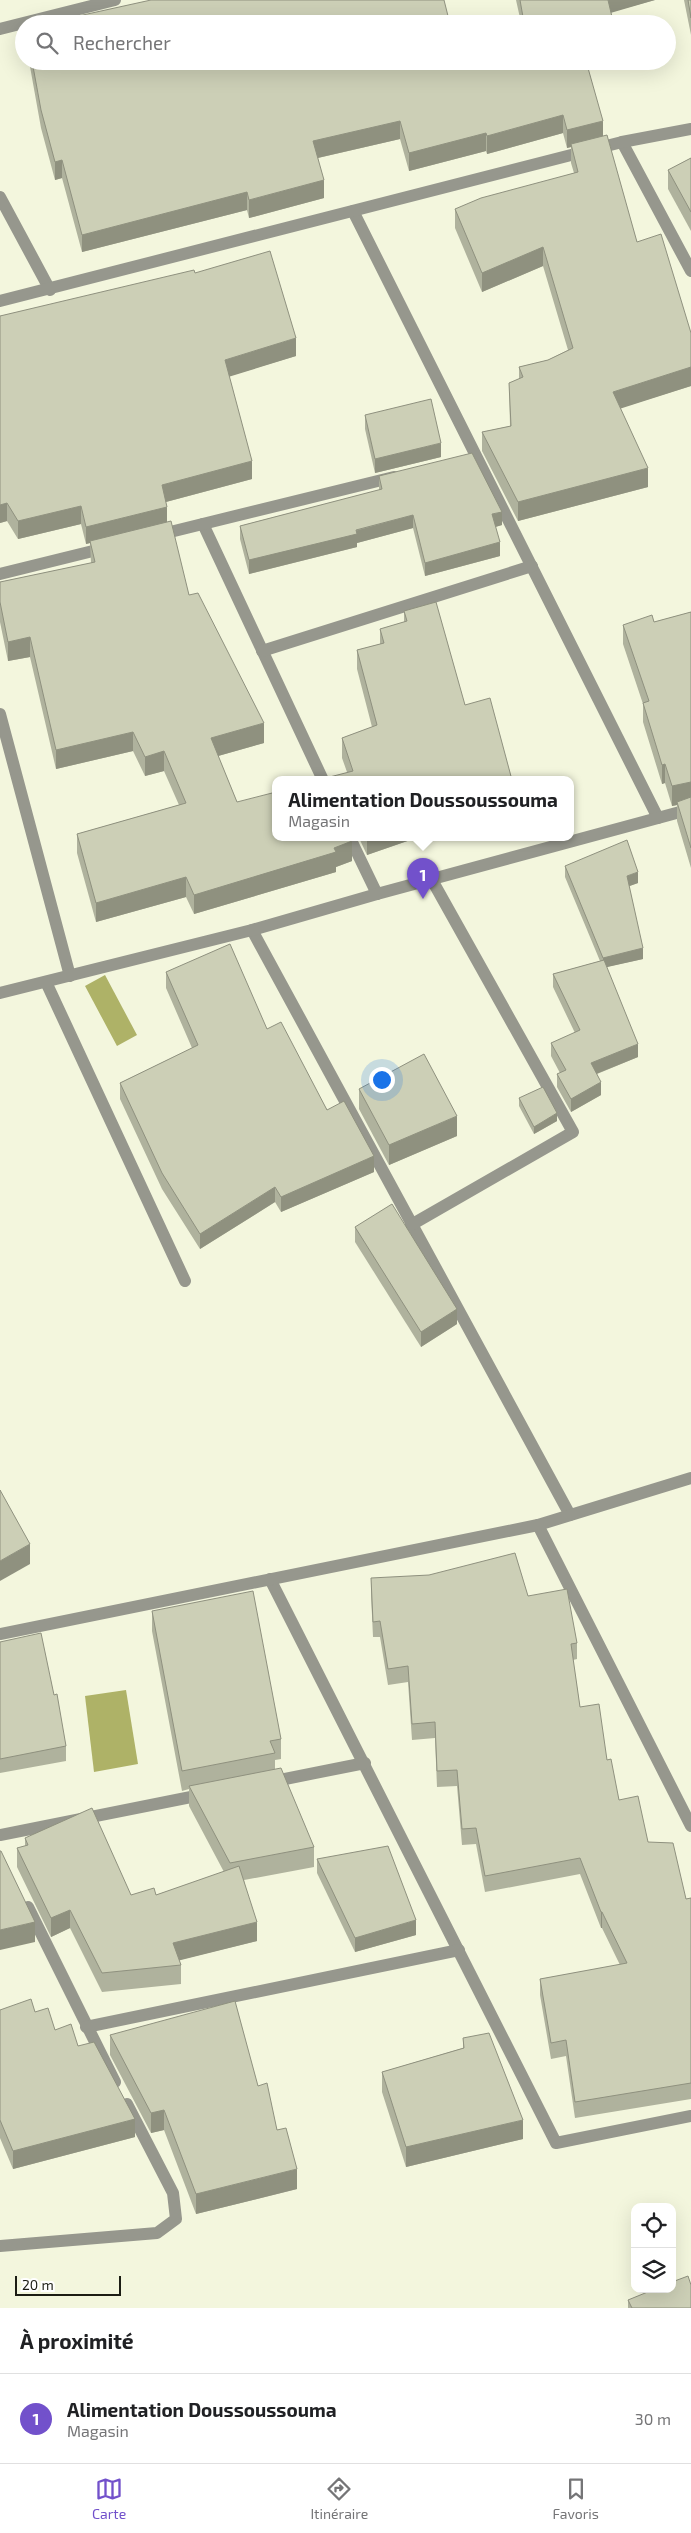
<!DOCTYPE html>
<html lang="fr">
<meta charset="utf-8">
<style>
:root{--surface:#fff;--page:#f6f6f6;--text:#202124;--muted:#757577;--line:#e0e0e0;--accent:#7251cb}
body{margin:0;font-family:"Exo 2",sans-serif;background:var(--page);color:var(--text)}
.controls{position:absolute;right:15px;bottom:15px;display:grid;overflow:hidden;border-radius:10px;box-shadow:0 5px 20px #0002}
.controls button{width:45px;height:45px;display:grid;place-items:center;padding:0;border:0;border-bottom:1px solid var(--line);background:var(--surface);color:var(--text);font:25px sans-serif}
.scale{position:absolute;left:15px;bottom:12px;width:106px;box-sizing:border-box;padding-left:5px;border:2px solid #1c1d14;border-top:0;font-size:14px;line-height:18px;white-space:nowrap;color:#1c1d14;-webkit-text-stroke:4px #fff;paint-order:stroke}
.you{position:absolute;left:381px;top:1079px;width:18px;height:18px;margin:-12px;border:4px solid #fff;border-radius:50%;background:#1a73e8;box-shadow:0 0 0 8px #1a73e833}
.badge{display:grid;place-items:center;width:32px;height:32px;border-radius:50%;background:var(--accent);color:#fff;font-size:16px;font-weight:700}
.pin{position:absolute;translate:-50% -41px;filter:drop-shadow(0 1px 2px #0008)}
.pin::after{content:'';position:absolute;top:26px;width:18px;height:15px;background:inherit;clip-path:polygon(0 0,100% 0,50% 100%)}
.popup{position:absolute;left:272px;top:776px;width:302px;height:65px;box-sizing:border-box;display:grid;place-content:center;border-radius:10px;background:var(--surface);filter:drop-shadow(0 1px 4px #0005);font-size:16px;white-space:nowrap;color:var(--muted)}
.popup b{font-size:19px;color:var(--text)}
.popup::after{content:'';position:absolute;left:50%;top:100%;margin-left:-10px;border:10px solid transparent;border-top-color:var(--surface)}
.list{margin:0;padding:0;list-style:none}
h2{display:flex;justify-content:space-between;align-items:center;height:65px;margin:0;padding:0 20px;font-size:21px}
h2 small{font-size:16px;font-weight:400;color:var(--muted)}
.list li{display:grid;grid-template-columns:32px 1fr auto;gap:15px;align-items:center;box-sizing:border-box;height:90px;padding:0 20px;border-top:1px solid var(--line)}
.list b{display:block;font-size:19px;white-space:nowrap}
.list p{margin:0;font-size:16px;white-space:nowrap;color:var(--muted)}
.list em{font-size:16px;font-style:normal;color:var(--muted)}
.icon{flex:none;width:28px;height:28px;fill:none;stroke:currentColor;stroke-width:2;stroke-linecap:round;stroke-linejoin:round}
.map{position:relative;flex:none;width:691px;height:2308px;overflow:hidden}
.search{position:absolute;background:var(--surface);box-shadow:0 5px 20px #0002;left:15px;right:15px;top:15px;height:55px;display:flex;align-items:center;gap:12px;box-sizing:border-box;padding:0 18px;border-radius:28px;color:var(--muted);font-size:19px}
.sheet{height:155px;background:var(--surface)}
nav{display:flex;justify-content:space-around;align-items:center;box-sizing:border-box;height:70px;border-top:1px solid var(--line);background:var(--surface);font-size:14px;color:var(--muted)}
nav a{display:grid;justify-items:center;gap:2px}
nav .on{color:var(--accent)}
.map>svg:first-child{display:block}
</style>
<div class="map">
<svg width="691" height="2308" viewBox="0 0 691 2308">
<rect width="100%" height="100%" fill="#f3f6dd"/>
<g fill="#aeb267">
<polygon points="105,975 137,1035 117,1046 85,986"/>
<polygon points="126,1690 138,1764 94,1772 85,1696"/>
</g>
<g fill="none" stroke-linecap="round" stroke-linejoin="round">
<g stroke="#96978d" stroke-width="12">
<polyline points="0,29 115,0"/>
<polyline points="622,142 691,271"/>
<polyline points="0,197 50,290"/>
<polyline points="353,211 658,818"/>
<polyline points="0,301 622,142 691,129"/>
<polyline points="203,524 323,780"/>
<polyline points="158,535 394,477"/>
<polyline points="0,574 105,548"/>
<polyline points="262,651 532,566"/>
<polyline points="0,714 70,976"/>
<polyline points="350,838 377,894"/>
<polyline points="252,930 570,1515"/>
<polyline points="46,982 185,1281"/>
<polyline points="0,993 252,930 377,894 691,809"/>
<polyline points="411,1225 573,1132 432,880"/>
<polyline points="538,1525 691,1826"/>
<polyline points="270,1579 556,2143 691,2116"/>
<polyline points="0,1634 538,1525 691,1478"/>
<polyline points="270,1782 365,1763"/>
<polyline points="0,1835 206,1794"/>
<polyline points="28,1907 115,2082"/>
<polyline points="86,2027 459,1950"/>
<polyline points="0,2246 157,2233 176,2219 173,2193 127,2104"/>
</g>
</g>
<g fill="#afb29d">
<polygon points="516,0 655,0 611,12 612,24 520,18"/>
<polygon points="684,0 691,0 691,35"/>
<polygon points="29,61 586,61 603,136 637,242 691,333 691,386 620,408 648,487 518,521 482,451 482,432 510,426 509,383 519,379 519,367 548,360 568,350 543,266 482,292 455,228 455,209 574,173 571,163 571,147 567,148 563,133 487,154 486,151 409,171 400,139 318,158 324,198 249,218 247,210 82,252 62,178 55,180 41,128"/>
<polygon points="691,158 691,231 668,189 668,170"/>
<polygon points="195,273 296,356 229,376 252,479 166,502 167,522 189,595 264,743 218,756 237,802 352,861 336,867 336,872 194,914 186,897 96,922 77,853 77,834 179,805 164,771 145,776 133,751 56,769 30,657 8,661 0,622 0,582 91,563 90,543 86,544 81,524 18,539 7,521 0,523 0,316"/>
<polygon points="365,415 441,457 375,473 365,429"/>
<polygon points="379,476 502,525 495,527 500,556 425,576 413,528 357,543 357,547 249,574 240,539 240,526 379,490"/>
<polygon points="404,611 465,705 512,780 347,772 342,758 342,738 372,727 357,669 357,650 380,644 380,629 404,622"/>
<polygon points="691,612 691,868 677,821 677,805 672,806 665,783 662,784 643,722 643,704 623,644 623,625 654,622"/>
<polygon points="359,838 416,838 367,855"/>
<polygon points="565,866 638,883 629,886 643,959 606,967 638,1057 597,1074 601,1095 571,1112 557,1087 557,1074 560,1073 551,1056 551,1043 575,1033 553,987 553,974 600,961 565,877"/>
<polygon points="166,972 267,1029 374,1172 281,1212 275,1202 200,1249 162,1189 120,1099 120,1083 192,1048 166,988"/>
<polygon points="359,1089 457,1136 389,1165 359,1109"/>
<polygon points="519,1098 557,1121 534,1134 519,1106"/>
<polygon points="355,1227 457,1324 421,1347 355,1242"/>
<polygon points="371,1578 528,1596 577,1643 577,1659 573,1660 580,1707 607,1760 619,1800 686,1899 691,1898 691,2099 575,2118 566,2056 551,2059 540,1995 540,1979 620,1965 602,1928 601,1928 580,1874 485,1892 476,1844 462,1845 457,1786 437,1787 435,1738 412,1740 408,1682 388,1685 380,1637 373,1637 371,1594"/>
<polygon points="152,1611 281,1739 281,1759 275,1760 275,1769 314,1847 314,1867 244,1880 257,1941 179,1960 181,1965 181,1984 102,1992 70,1928 51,1937 17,1867 17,1848 25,1846 25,1838 131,1895 156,1895 224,1872 189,1806 189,1789 182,1791 152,1631"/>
<polygon points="0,1642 54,1695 66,1746 66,1761 0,1773"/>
<polygon points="317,1859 416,1935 355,1952 317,1873"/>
<polygon points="0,2010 35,2012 55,2030 78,2046 135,2137 13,2169 0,2138"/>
<polygon points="110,2035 258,2086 277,2130 297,2189 196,2214 164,2130 151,2133 110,2055"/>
<polygon points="463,2038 523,2139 406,2167 382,2092 382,2072 463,2048"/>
<polygon points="628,2300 691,2308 628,2308"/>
</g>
<g fill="#8f917f">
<polygon points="607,0 655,0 607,14"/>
<polygon points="612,17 612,24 595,24"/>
<polygon points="563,115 563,133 487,154 487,136"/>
<polygon points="400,121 400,139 313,159 313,141"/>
<polygon points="603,121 603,138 571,144 571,147 567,148 567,130"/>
<polygon points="486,133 486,151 409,171 409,153"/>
<polygon points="62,160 62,178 55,180 55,162"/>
<polygon points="324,180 324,198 249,218 249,200"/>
<polygon points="247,192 247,210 82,252 82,235"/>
<polygon points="543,247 543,266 482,292 482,273"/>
<polygon points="296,338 296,356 225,378 225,360"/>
<polygon points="691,367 691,386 613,411 613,392"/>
<polygon points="441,443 441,457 375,473 375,459"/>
<polygon points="252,461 252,479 162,503 162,485"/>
<polygon points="648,468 648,487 518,521 518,502"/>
<polygon points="7,503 7,521 0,523 0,505"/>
<polygon points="81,506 81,524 18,539 18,521"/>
<polygon points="167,507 167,525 90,541 90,543 86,544 86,527"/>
<polygon points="502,512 502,525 492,528 492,514"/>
<polygon points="413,515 413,528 357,543 357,547 249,574 249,560"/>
<polygon points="500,542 500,556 425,576 425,563"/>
<polygon points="30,637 30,657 8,661 8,642"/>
<polygon points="264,723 264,743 211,758 211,738"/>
<polygon points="133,732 133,751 56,769 56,750"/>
<polygon points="164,751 164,771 145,776 145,757"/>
<polygon points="665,764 665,783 662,784 662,765"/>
<polygon points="691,782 691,801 677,802 677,805 672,806 672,786"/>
<polygon points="367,838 416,838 367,855"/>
<polygon points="352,841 352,861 336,867 336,872 194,914 194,895"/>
<polygon points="638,872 638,883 627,887 627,876"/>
<polygon points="186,877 186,897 96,922 96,903"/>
<polygon points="643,948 643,959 603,968 603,958"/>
<polygon points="638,1044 638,1057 591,1076 591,1063"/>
<polygon points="601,1082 601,1095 571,1112 571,1099"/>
<polygon points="557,1113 557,1121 534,1134 534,1127"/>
<polygon points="457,1116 457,1136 389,1165 389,1145"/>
<polygon points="374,1156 374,1172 281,1212 281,1197"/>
<polygon points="275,1187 275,1202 200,1249 200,1234"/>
<polygon points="457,1309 457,1324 421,1347 421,1332"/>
<polygon points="30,1544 30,1564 0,1581 0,1561"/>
<polygon points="70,1910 70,1928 51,1937 51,1918"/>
<rect x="601" y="1912" width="1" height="16"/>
<polygon points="416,1920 416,1935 355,1952 355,1938"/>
<polygon points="35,1922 35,1942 0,1950 0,1930"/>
<polygon points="257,1922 257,1941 173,1962 173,1943"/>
<polygon points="164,2110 164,2130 151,2133 151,2113"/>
<polygon points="135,2119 135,2137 13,2169 13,2151"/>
<polygon points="523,2120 523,2139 406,2167 406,2147"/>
<polygon points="297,2169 297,2189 196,2214 196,2194"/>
</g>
<g fill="#cccfb6" stroke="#8f917f">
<polygon points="151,0 444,0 450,24 42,24"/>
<polygon points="520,0 608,0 612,17 595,24 499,24 523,17"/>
<polygon points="688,0 691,0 691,18"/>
<polygon points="32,61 586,61 603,121 567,130 563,115 487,136 486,133 409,153 400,121 313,141 324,180 249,200 247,192 82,235 62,160 55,162 41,110"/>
<polygon points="607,135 637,242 661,234 691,333 691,367 613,392 648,468 518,502 482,432 511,426 509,383 523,377 519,367 548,360 573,348 543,247 482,273 455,209 481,198 578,172 571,144"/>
<polygon points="691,158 691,212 668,170"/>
<polygon points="270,251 296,338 225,360 252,461 162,485 167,507 86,527 81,506 18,521 7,503 0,505 0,316 194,270 195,273"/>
<polygon points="431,399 441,443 375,459 365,415"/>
<polygon points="472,453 502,512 492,514 500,542 425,563 413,515 356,530 357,534 249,560 240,526 382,489 379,476"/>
<polygon points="171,521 189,595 198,593 264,723 211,738 237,802 276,792 276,838 350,838 352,841 334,848 336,852 194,895 186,877 96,903 77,834 186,803 164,751 145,757 133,732 56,750 30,637 8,642 0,602 0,582 95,562 90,541"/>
<polygon points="436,602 465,705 490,698 512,780 318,780 353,771 342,738 377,725 357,650 384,643 380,629 407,621 404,611"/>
<polygon points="691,612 691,782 672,786 665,764 662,765 643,703 649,701 623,625 652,615 654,622"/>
<polygon points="691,797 691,848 677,802"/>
<polygon points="627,840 638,872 627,876 643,948 603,958 565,866"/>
<polygon points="230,944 267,1029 281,1022 327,1110 344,1101 374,1156 281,1197 275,1187 200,1234 162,1173 120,1083 198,1045 166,972"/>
<polygon points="604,960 638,1044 591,1063 601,1082 571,1099 557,1074 566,1070 551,1043 580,1030 553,974"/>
<polygon points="424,1054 457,1116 389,1145 359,1089"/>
<polygon points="543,1087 557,1113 534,1127 519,1098"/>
<polygon points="392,1204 457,1309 421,1332 355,1227"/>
<polygon points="0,1490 30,1544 0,1561"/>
<polygon points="515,1553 528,1596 567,1589 577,1643 571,1644 580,1707 599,1704 607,1760 611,1759 619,1800 638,1796 648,1842 673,1843 686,1899 691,1898 691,2083 575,2102 566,2040 551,2043 540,1979 627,1963 602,1912 601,1912 580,1858 485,1876 476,1828 462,1829 457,1770 437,1771 435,1722 412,1724 408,1666 388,1669 380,1621 373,1622 371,1578 429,1575"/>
<polygon points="253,1591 281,1739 270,1741 275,1753 182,1771 152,1611"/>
<polygon points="41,1633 54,1695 57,1694 66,1746 0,1759 0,1642"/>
<polygon points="281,1768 314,1847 230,1863 189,1786"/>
<polygon points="92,1808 131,1895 154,1888 156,1895 239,1866 257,1922 173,1943 181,1965 102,1973 70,1910 51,1918 17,1848 28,1845 25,1838"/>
<polygon points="388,1846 416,1920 355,1938 317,1859"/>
<polygon points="0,1851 1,1851 35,1922 0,1930"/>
<polygon points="31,1999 35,2012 48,2008 55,2030 71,2024 78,2046 94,2042 135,2119 13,2151 0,2120 0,2010"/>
<polygon points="235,2001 258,2086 267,2083 277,2130 286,2128 297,2169 196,2194 164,2110 151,2113 110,2035"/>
<polygon points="489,2033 523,2120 406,2147 382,2072 464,2048 463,2038"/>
<polygon points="688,2276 691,2285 691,2308 632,2308 628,2300 655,2289 672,2289 672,2282"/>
</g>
</svg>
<div class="controls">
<button><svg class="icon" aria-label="locate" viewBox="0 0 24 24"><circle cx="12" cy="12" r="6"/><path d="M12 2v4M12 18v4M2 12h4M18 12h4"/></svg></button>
<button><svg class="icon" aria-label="layers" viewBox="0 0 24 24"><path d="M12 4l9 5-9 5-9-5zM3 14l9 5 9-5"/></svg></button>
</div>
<div class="scale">20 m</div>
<div class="you"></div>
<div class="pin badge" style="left:423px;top:899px">1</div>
<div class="popup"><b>Alimentation Doussoussouma</b>Magasin</div>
<div class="search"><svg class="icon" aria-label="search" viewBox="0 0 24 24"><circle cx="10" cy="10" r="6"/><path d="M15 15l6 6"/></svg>Rechercher</div>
</div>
<section class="sheet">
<h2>À proximité<small></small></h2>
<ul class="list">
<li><span class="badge">1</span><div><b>Alimentation Doussoussouma</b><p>Magasin</p></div><em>30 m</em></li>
</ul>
</section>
<nav>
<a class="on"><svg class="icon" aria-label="map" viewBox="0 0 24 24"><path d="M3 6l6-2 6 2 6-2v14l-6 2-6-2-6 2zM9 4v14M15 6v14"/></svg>Carte</a>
<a><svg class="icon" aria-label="directions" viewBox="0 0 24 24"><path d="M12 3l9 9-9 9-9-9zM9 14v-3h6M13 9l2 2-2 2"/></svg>Itinéraire</a>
<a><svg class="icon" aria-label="saved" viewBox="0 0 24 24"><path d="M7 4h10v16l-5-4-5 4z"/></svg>Favoris</a>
</nav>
